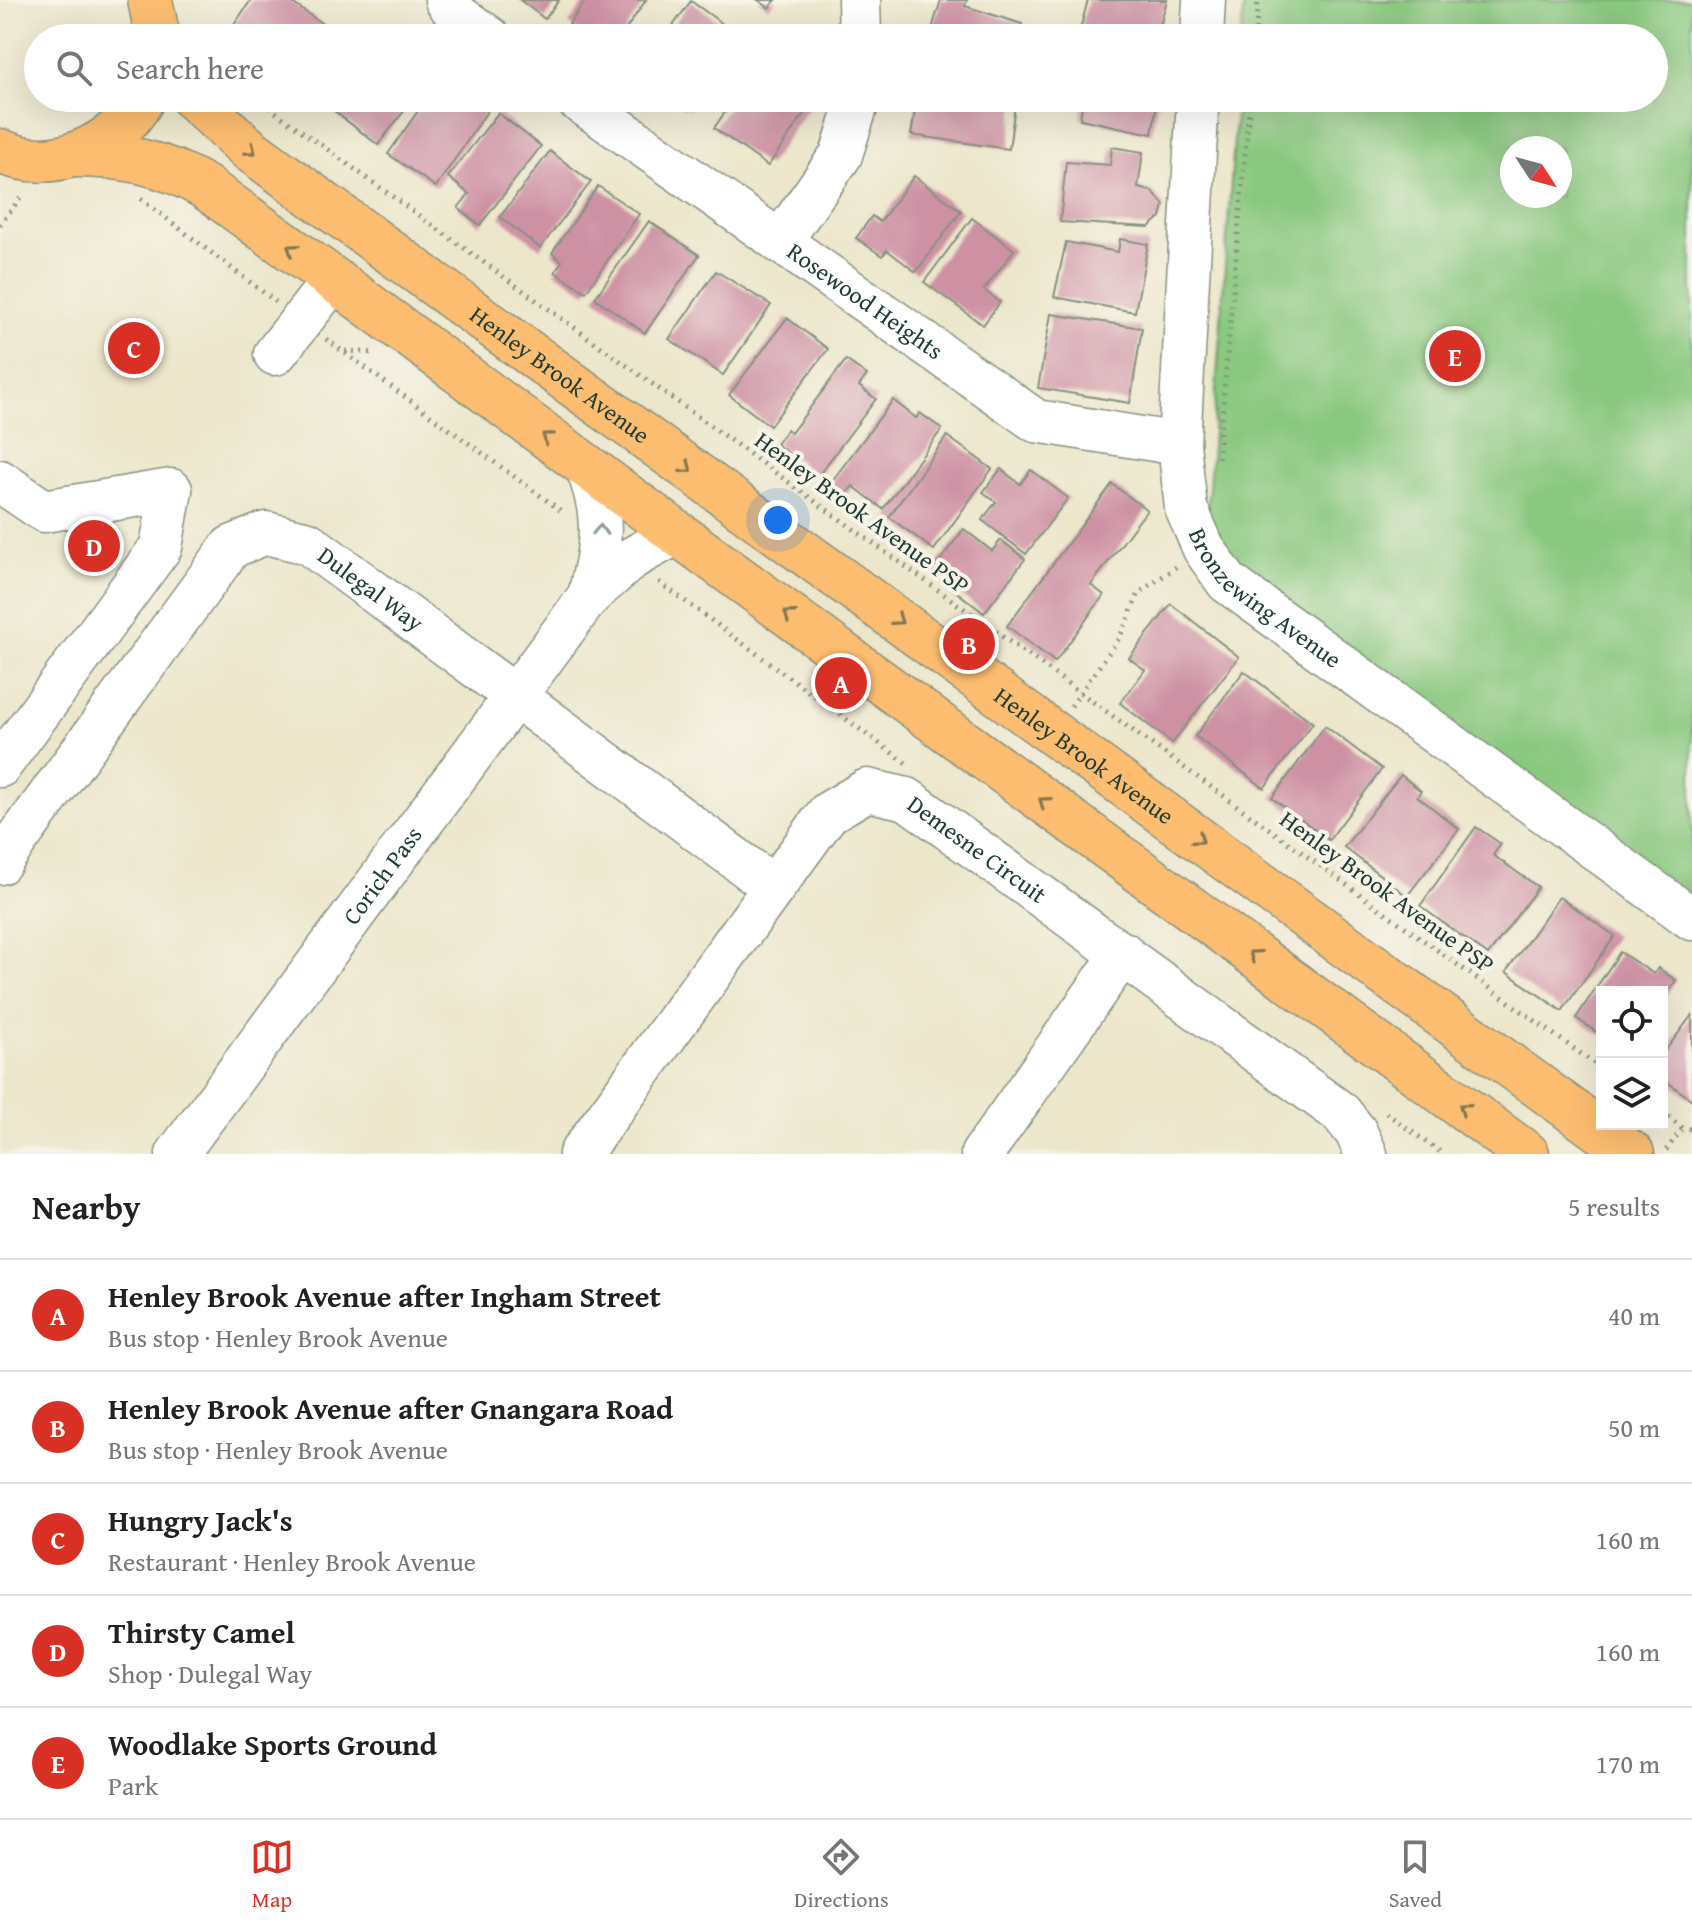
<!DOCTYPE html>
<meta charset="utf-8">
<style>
:root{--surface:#fff;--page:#f2f2f2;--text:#222;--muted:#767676;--line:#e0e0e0;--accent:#d93025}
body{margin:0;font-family:"Gentium Book Plus",serif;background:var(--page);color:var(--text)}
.controls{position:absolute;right:24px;bottom:24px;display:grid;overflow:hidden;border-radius:0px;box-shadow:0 8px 32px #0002}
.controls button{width:72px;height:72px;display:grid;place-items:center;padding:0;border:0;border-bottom:2px solid var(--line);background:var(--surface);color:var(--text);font:40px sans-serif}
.compass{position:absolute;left:1500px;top:136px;width:72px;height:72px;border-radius:50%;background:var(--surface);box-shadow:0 8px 32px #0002;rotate:126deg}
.you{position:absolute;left:778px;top:520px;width:28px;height:28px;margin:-20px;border:6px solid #fff;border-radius:50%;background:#1a73e8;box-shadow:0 0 0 12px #1a73e833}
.badge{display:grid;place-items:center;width:52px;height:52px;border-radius:50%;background:var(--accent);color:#fff;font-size:26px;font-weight:700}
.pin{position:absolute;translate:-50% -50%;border:4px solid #fff;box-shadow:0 2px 8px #0006}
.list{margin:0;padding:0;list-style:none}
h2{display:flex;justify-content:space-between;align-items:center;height:104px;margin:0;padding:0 32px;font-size:34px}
h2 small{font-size:26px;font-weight:400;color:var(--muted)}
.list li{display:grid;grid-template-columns:52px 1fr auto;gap:24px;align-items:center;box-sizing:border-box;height:112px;padding:0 32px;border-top:2px solid var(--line)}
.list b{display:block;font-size:30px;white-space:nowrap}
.list p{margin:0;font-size:26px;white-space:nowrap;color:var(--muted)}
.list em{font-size:26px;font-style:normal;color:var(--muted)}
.icon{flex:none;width:44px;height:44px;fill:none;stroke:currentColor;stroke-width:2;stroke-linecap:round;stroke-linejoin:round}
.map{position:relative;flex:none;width:1692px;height:1154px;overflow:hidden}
.search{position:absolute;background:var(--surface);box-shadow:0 8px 32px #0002;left:24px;right:24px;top:24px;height:88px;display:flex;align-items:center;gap:20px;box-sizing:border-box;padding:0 28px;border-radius:44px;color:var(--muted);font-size:30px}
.sheet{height:664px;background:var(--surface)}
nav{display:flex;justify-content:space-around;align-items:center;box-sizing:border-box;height:112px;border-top:2px solid var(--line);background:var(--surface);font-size:22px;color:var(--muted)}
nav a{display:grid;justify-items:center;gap:4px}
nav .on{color:var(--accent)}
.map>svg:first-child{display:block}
</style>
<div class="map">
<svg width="1692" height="1154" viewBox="0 0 1692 1154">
<rect width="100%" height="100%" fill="#f7f3e8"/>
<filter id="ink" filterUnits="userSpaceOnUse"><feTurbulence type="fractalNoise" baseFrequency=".0125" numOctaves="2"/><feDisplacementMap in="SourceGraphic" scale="16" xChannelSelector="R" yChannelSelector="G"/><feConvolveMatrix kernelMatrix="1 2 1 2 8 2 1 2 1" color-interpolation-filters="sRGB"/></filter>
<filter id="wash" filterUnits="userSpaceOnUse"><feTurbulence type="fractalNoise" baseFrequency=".006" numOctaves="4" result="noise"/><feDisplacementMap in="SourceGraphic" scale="32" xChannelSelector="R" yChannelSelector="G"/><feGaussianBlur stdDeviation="1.8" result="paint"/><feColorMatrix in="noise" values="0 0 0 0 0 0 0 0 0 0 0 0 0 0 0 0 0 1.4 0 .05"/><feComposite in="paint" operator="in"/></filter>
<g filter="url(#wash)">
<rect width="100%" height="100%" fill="#ece6cb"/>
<path fill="#89c87f" stroke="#54825a" stroke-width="2" fill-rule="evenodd" d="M1244,0H1692V908L1248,587L1207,516L1237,98H1654V38H1241ZM1512,148H1560V196H1512Z"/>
<g id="blocks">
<g fill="#ce91a4">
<polygon points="251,0 288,0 343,38 229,38 226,36"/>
<polygon points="520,0 559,0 545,19"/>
<polygon points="586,0 646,0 624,32 633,38 589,38 569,24"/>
<polygon points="758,0 776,0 769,8"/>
<polygon points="941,0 967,0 965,6 1022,24 1018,38 929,38"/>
<polygon points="1088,0 1167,0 1157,38 1081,38 1078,37"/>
<polygon points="691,1 742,38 664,38"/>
<polygon points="343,98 414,98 378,145 333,110"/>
<polygon points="427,98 477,98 490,107 436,187 388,154"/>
<polygon points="673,98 698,98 689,110"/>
<polygon points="735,98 815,98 768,166 714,128"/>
<polygon points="917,98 1016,98 1009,149 911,135"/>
<polygon points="1083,98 1158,98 1152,134 1080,119"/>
<polygon points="498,113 541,146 480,225 458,208 469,194 448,177"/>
<polygon points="1112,147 1143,152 1138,188 1152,191 1164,205 1161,217 1149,227 1060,222 1066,162 1110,165"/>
<polygon points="550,151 591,182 540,248 500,217"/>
<polygon points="914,176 961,211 916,272 887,250 882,256 856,238 872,216 880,222"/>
<polygon points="598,186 639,214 586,292 555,272 562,261 552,253"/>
<polygon points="972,218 1014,250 984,290 1000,302 983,325 924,282"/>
<polygon points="649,221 699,255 645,333 595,298"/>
<polygon points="1120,239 1148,244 1135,312 1054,297 1066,242 1118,252"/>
<polygon points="716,271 771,305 723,375 669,339"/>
<polygon points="1051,314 1142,328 1130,403 1038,388"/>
<polygon points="787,318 828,349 770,426 729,395"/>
<polygon points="846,360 867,375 859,386 876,399 818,476 776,444 787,429 791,433"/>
<polygon points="893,400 916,418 920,413 942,429 883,509 853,486 839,505 823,493"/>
<polygon points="947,436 992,469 934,550 889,517"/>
<polygon points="1001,469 1020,484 1031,470 1068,498 1026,554 982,520 996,502 983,492"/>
<polygon points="1112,484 1147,510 1091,585 1104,595 1055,662 1007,626"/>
<polygon points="964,529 992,551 1001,540 1025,559 984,613 931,572"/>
<polygon points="1171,604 1239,657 1172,743 1120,703 1145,670 1129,658"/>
<polygon points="1244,671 1313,723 1264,788 1195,736"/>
<polygon points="1325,726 1382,769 1329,840 1272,798"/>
<polygon points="1401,775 1421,791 1417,796 1459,829 1407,896 1344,847"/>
<polygon points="1476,827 1501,844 1493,855 1538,887 1488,955 1420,906"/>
<polygon points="1559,897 1615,936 1562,1011 1506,972"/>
<polygon points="1620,952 1654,974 1658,968 1676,980 1662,1002 1662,992 1602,992 1602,1036 1576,1018"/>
<polygon points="1692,1015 1692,1100 1662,1078 1662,1055"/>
</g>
</g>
</g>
<g filter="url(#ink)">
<use href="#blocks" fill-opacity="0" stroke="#869280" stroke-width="2"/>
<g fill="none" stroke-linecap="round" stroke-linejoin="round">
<defs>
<g id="minor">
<polyline points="446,0 457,15 490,38"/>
<polyline points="859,0 860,38"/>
<polyline points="1202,38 1204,0"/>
<path id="s1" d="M575,98L1036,421L1179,444"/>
<path id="s2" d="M1198,98L1179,444L1186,508L1204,549L1227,582L1692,919"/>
<polyline points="780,242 841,155 859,98"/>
<polyline points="275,354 334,279"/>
<path d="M586,466C607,517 601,544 589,596"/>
<polyline points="0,481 44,511 171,490 161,547 0,766"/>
<path id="s3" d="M0,863L231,547L266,533L308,543L774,887"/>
<path id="s4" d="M177,1154L589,596L632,558L677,533"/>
<path id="s5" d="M580,1154L828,813L867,790L907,799L1341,1113L1356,1132L1366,1154"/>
<polyline points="982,1154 1123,953"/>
</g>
<g id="major">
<polyline points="150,0 158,38"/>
<path id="s6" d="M193,98L250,150L1632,1154"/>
<path d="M0,151C53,175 116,147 143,98"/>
<path d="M74,155C122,155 163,162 205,187L355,295L677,533L1527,1154"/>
</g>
</defs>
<use href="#minor" stroke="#869280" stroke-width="45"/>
<use href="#major" stroke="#869280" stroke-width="47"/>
<g stroke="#869280" stroke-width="5" stroke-dasharray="2 6" stroke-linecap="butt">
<polyline points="1255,38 1258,0"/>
<polyline points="256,98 1602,1069"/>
<polyline points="141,199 276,302"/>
<polyline points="0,225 23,194"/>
<polyline points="326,339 564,513"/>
<polyline points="345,351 375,353"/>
<polyline points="1218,458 1250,98"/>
<polyline points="659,582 906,763"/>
<polyline points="1071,706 1120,637 1139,593 1176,567"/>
<polyline points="1662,1112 1683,1128 1692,1129"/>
<polyline points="1386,1113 1443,1154"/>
<polyline points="1666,1150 1683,1128"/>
</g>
<use href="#minor" stroke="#fff" stroke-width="42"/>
<use href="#major" stroke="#fcbd6f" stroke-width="44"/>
</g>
<defs><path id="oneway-chevron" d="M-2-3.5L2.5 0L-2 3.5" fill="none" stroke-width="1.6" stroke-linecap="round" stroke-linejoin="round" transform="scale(2)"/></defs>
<g stroke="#82774f">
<use href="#oneway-chevron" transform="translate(251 150) rotate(38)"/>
<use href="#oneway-chevron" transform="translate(292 249) rotate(-145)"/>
<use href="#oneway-chevron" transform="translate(547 437) rotate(-143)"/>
<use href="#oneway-chevron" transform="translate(687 468) rotate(36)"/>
<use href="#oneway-chevron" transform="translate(789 615) rotate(-144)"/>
<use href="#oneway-chevron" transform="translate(898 620) rotate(36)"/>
<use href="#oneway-chevron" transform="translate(1044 802) rotate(-144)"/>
<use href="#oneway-chevron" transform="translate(1199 839) rotate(36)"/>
<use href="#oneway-chevron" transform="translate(1254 955) rotate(-144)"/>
<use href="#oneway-chevron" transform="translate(1464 1108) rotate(-144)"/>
</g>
<use stroke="#8f9e9a" href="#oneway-chevron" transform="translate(600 530) rotate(-88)"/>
</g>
<g text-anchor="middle" stroke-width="8" stroke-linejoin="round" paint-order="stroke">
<g font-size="24" fill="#1f3d34" stroke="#f7f3e8">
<text dy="8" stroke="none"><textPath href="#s1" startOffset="354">Rosewood Heights</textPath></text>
<text dy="8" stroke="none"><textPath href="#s6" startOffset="460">Henley Brook Avenue</textPath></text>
<text transform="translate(862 513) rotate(36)" y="8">Henley Brook Avenue PSP</text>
<text dy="8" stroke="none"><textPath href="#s3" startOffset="550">Dulegal Way</textPath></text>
<text dy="8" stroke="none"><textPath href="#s2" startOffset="534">Bronzewing Avenue</textPath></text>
<text dy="8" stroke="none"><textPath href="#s6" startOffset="1108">Henley Brook Avenue</textPath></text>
<text dy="8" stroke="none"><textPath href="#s5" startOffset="594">Demesne Circuit</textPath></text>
<text dy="8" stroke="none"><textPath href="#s4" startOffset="346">Corich Pass</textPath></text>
<text transform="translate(1387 892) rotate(36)" y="8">Henley Brook Avenue PSP</text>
</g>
</g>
</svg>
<div class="controls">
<button><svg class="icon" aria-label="locate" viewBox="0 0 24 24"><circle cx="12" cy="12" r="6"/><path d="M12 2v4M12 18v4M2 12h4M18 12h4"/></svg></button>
<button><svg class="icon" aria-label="layers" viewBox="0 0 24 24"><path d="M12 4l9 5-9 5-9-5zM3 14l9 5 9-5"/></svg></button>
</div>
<svg class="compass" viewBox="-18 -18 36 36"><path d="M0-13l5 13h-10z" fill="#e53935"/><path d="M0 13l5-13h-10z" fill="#767676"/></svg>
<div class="you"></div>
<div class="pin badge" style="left:841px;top:683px">A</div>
<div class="pin badge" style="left:969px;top:644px">B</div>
<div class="pin badge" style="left:134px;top:348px">C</div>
<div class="pin badge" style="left:94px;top:546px">D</div>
<div class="pin badge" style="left:1455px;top:356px">E</div>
<div class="search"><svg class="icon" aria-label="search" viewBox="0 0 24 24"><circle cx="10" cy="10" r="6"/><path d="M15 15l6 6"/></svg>Search here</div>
</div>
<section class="sheet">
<h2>Nearby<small>5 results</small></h2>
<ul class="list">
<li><span class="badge">A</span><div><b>Henley Brook Avenue after Ingham Street</b><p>Bus stop · Henley Brook Avenue</p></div><em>40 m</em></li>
<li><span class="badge">B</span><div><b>Henley Brook Avenue after Gnangara Road</b><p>Bus stop · Henley Brook Avenue</p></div><em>50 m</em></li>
<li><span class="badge">C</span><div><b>Hungry Jack's</b><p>Restaurant · Henley Brook Avenue</p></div><em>160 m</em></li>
<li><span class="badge">D</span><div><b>Thirsty Camel</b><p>Shop · Dulegal Way</p></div><em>160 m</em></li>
<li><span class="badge">E</span><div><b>Woodlake Sports Ground</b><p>Park</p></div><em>170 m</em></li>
</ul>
</section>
<nav>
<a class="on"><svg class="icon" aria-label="map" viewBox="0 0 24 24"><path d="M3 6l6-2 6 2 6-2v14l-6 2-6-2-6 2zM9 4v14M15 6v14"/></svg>Map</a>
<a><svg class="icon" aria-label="directions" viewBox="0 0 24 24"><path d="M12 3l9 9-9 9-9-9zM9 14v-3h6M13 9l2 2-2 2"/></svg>Directions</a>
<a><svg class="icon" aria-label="saved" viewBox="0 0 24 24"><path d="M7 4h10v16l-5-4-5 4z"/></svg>Saved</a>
</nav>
